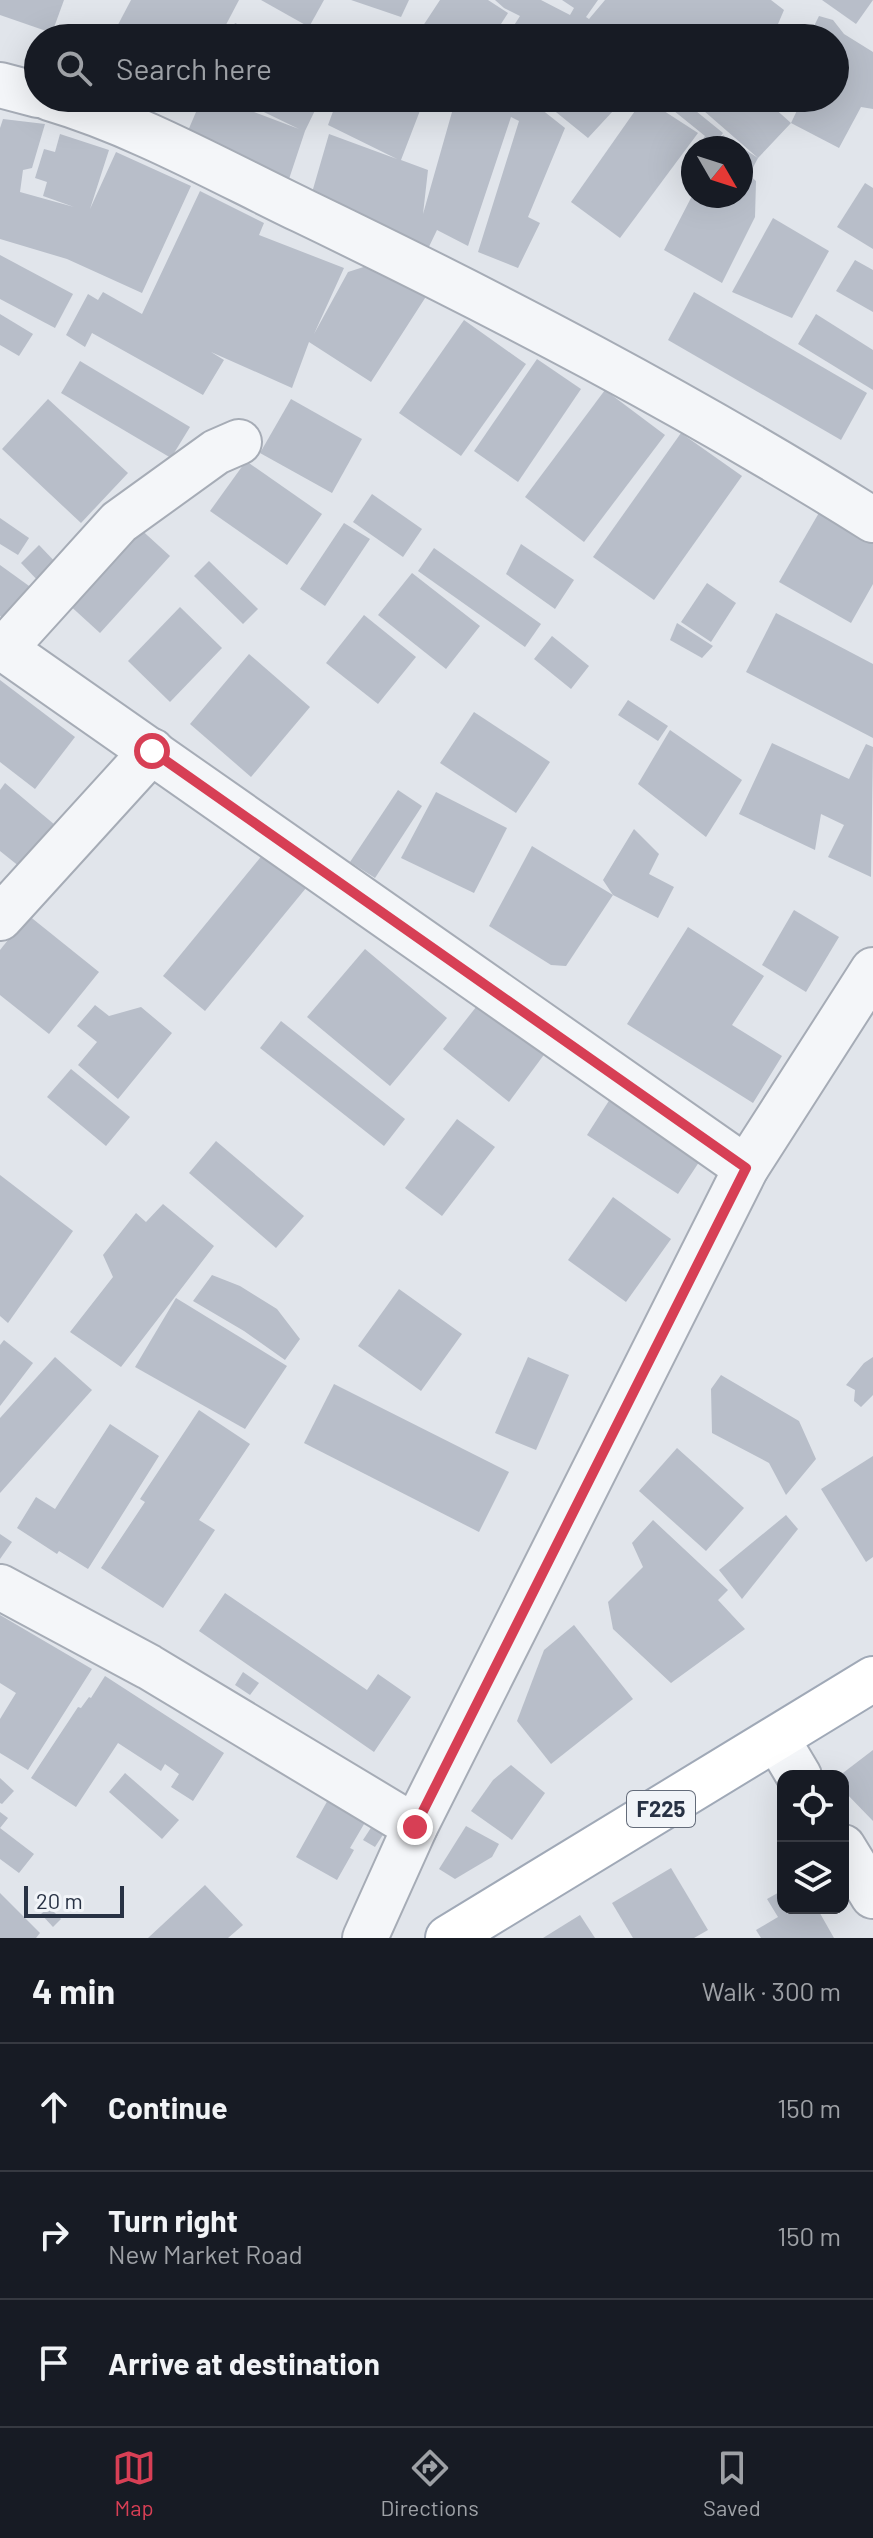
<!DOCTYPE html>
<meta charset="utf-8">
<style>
:root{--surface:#171b24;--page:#242831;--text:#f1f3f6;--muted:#9ea1a6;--line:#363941;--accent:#d73f55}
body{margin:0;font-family:Barlow,sans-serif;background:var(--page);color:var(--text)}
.controls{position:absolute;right:24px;bottom:24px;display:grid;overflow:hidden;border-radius:16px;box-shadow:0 8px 32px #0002}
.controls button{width:72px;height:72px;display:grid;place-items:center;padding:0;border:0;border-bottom:2px solid var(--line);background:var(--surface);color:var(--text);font:40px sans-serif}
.compass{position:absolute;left:681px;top:136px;width:72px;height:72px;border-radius:50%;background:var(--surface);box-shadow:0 8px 32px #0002;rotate:129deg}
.scale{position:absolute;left:24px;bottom:20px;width:100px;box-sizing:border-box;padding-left:8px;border:4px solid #283244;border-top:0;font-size:22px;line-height:28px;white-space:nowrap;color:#283244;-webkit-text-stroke:6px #f1f4f8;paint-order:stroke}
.stop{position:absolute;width:24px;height:24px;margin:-18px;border:6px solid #d73f55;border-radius:50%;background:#fff}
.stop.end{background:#d73f55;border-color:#fff;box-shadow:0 2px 8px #0008}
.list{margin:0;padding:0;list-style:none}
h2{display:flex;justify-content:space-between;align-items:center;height:104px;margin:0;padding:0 32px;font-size:34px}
h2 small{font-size:26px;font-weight:400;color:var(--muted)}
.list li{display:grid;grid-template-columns:52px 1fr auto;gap:24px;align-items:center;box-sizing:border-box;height:128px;padding:0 32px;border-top:2px solid var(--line)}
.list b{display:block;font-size:30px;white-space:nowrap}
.list p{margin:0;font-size:26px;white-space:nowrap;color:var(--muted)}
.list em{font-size:26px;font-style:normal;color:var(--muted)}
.icon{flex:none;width:44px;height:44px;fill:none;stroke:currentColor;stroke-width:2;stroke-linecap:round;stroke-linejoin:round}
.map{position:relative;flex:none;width:873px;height:1938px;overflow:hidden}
.search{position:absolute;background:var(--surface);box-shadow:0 8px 32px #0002;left:24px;right:24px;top:24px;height:88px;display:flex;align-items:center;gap:20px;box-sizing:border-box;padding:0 28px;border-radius:44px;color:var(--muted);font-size:30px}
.sheet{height:488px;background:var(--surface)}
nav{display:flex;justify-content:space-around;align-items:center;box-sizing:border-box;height:112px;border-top:2px solid var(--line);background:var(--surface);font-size:22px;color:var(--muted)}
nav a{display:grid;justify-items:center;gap:4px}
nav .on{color:var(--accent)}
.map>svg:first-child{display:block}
</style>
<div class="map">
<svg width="873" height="1938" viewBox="0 0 873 1938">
<rect width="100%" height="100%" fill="#e1e5eb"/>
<g fill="#b8bec9">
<polygon points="0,0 64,0 52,33 0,15"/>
<polygon points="131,0 239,0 219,38 111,38"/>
<polygon points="261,0 324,0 309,27"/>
<polygon points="351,0 409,0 401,17"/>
<polygon points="440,0 488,0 508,13 492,38 415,38"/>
<polygon points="495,0 541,0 570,15 574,8 562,0 598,0 586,17 589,19 605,0 771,0 784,10 772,38 649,38 641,30 636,38 506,38 520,16 504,8"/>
<polygon points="822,0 873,0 856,24"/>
<polygon points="819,16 833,20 844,34 873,52 873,109 861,107 839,148 791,123 803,98 835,98 835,38 808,38"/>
<polygon points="235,23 268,38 228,38"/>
<polygon points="202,98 217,98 299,129 235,98 321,98 305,131 287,185 184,140"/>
<polygon points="338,98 401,98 421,108 401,160 428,170 423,214 456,98 465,98 498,112 471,98 625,98 588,138 546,104 541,109 565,128 528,217 540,223 518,268 478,252 519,121 511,117 468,246 437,230 425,255 311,196 329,134 397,159 328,125"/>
<polygon points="644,98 698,133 620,238 571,202"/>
<polygon points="658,98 680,98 723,133 712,148 702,148 699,145 705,136"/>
<polygon points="713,98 763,98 791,123 758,158 749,175 756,181 755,217 722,283 664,250 692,196 741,196 741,148 717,148 723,135 758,158 704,111"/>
<polygon points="3,119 45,124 32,168 23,170 20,192 74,207 43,196 47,182 35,178 44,149 55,152 60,134 109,150 90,209 116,152 191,186 142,293 67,259 0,239 0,128"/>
<polygon points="865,183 873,188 873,249 837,227"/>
<polygon points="200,191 264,223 259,235 344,268 314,334 348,272 376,263 427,295 371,382 309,342 292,388 211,352 224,360 203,395 92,333 85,347 66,335 88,294 98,300 103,292 142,314"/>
<polygon points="773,218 829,251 792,318 732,292"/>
<polygon points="0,255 73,294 55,328 0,299"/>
<polygon points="855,260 873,270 873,312 836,291"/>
<polygon points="694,292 867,393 841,440 668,340"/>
<polygon points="0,314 33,334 19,356 0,345"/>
<polygon points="816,314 873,350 873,390 798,344"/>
<polygon points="464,320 526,364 461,456 399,413"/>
<polygon points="537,359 581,389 518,482 474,451"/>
<polygon points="80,361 190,427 171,458 61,393"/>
<polygon points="605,390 665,435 584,542 525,497"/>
<polygon points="48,399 128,473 81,523 2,449"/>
<polygon points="291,399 362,439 332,493 260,453"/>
<polygon points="681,433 742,476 654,600 593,557"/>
<polygon points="246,461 322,514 287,565 210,511"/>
<polygon points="372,494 422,529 403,557 353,522"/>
<polygon points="820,511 873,541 873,584 851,623 779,582"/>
<polygon points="0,518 29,538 18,555 0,544"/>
<polygon points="344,523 370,539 325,606 300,589"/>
<polygon points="136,525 170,556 100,633 66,602"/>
<polygon points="521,544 574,580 555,609 506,574"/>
<polygon points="39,545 60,567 42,585 21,563"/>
<polygon points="434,548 541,624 525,647 418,571"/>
<polygon points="209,561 258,609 243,624 194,576"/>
<polygon points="0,565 36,591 11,624 0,616"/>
<polygon points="412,573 480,626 446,669 378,615"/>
<polygon points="707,583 736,603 711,642 681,622"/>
<polygon points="180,607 222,648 170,702 128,661"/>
<polygon points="776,613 873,664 873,738 746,672"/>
<polygon points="364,615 416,657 378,704 326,663"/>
<polygon points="677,623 713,646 702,658 670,640"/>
<polygon points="552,636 589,666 571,689 534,659"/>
<polygon points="249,654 310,707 251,777 190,724"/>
<polygon points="0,680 75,737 35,789 0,762"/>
<polygon points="628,700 668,726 658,741 618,715"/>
<polygon points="474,712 550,762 516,813 440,763"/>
<polygon points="670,730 742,780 706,837 638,784"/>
<polygon points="772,743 849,779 866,744 873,747 871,877 828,857 844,825 821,814 815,850 739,814"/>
<polygon points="5,783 55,825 20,867 0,851 0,790"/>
<polygon points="398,790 422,806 375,878 350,862"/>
<polygon points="436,792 507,828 474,893 401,858"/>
<polygon points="634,829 659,854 649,874 674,887 658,918 613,895 603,880"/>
<polygon points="532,846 613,895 566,966 551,965 489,926"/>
<polygon points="264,853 306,888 205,1011 163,976"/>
<polygon points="794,910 839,937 806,992 762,965"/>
<polygon points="28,915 99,972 49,1034 0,995 0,950"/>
<polygon points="688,927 764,976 732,1025 782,1056 753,1103 627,1024"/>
<polygon points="365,949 447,1018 390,1086 307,1017"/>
<polygon points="480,1002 546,1052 509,1102 443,1049"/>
<polygon points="95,1005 109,1016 141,1007 172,1033 118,1099 78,1065 97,1042 77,1026"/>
<polygon points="281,1021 405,1119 384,1146 260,1048"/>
<polygon points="71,1069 130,1117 106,1146 47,1097"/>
<polygon points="612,1096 703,1156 678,1194 587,1135"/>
<polygon points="457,1119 495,1147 442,1216 405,1188"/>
<polygon points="216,1141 304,1216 276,1248 189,1173"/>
<polygon points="0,1175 73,1231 8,1323 0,1316"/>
<polygon points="613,1197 671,1239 626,1302 568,1260"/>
<polygon points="163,1204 214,1246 121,1367 70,1332 113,1277 103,1255 136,1213 146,1222"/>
<polygon points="212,1275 240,1286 277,1309 300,1339 285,1360 244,1331 193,1301"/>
<polygon points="399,1289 462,1334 421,1391 358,1346"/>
<polygon points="176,1298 287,1366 245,1429 135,1367"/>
<polygon points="4,1340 33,1363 0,1406 0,1345"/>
<polygon points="55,1357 92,1390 0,1493 0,1418"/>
<polygon points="528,1357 569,1375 536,1450 495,1433"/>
<polygon points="873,1357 873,1395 861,1407 854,1401 855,1390 846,1385 864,1363"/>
<polygon points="721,1375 799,1421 816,1459 786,1495 769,1463 712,1433 711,1389"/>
<polygon points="334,1384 509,1472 479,1532 304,1443"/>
<polygon points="199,1410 250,1444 199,1520 215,1530 163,1608 101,1568 145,1502 140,1499"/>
<polygon points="110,1424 159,1456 88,1569 59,1551 57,1554 17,1528 36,1497 55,1509"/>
<polygon points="677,1448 744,1508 706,1551 639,1491"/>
<polygon points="873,1456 873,1557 866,1562 821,1489"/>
<polygon points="786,1515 798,1529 742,1599 719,1570"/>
<polygon points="653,1520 728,1590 718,1600 745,1629 671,1683 613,1629 608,1602 643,1567 632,1543"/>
<polygon points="0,1534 12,1542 0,1559"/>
<polygon points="225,1593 367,1690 378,1674 411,1697 374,1752 199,1631"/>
<polygon points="0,1615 92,1669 28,1770 0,1753 0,1719 16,1693 0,1683"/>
<polygon points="574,1625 633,1699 551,1764 517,1721 544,1650"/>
<polygon points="243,1672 259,1683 250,1695 235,1685"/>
<polygon points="105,1676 224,1753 193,1801 171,1787 179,1774 165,1764 161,1771 118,1743 76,1807 31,1778 78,1707 81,1708 89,1697 91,1698"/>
<polygon points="873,1750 873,1821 843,1790 843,1776 839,1776"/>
<polygon points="511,1765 545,1793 512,1840 471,1811 493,1780"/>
<polygon points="125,1773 179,1820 162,1839 109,1792"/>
<polygon points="0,1778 14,1791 2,1804 0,1803"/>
<polygon points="329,1798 367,1819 350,1848 354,1850 337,1880 296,1857"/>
<polygon points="0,1812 8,1818 0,1828 34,1854 19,1873 0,1859"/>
<polygon points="376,1820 388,1827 375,1847 363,1840"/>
<polygon points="466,1826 499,1844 492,1857 455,1879 439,1869"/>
<polygon points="671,1868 708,1930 694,1938 633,1938 612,1903"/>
<polygon points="205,1885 243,1925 228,1938 148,1938"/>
<polygon points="783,1890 783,1908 817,1908 834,1938 761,1938 756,1930 778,1917 767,1899"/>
<polygon points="0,1893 40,1933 36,1938 0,1938"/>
<polygon points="49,1907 61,1919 53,1927 41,1914"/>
<polygon points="580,1915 595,1938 543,1938"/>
</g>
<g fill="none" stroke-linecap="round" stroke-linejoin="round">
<defs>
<g id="minor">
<polyline points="0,85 38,95"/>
<path d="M49,98C137,124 220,171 303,211C498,305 690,405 873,520"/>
<polyline points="0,646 746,1168"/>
<polyline points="4,649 119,522 216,452 239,442"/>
<polyline points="0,918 152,751"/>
<polyline points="0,1587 149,1667 415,1827"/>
<polyline points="777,1739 799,1776"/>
<polyline points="843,1847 873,1896"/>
<polyline points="365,1938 415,1827 746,1168 873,970"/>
</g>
<polyline id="major" points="448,1938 873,1679"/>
</defs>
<use href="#minor" stroke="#a6acb6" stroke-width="48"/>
<use href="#major" stroke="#a0a9b7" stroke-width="48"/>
<use href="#minor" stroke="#f4f6f9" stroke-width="44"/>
<use href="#major" stroke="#fff" stroke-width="44"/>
</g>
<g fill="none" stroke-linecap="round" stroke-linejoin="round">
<polyline stroke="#d73f55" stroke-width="10" points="152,751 746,1168 415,1827"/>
</g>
<g text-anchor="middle" stroke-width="6" stroke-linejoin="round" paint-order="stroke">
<rect fill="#f1f4f8" stroke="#646c7a" stroke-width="2" x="627" y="1791" width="68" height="36" rx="6"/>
<g font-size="22" font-weight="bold" fill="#283244">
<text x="661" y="1817">F225</text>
</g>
</g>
</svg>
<div class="controls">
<button><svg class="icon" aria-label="locate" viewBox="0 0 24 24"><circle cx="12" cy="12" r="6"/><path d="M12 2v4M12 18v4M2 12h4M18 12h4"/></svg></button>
<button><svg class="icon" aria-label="layers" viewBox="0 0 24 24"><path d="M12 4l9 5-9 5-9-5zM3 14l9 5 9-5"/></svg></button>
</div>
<svg class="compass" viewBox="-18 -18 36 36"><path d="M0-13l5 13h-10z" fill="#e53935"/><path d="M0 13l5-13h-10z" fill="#9ea1a6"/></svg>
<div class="scale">20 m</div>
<div class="stop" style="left:152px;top:751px"></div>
<div class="stop end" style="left:415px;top:1827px"></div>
<div class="search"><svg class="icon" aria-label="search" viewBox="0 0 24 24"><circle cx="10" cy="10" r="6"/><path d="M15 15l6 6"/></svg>Search here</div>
</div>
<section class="sheet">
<h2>4 min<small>Walk · 300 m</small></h2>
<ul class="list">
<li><svg class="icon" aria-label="ahead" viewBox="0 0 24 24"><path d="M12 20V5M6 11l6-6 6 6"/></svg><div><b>Continue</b></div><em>150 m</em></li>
<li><svg class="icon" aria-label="right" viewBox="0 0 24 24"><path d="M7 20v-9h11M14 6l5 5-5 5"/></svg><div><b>Turn right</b><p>New Market Road</p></div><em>150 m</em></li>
<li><svg class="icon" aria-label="arrive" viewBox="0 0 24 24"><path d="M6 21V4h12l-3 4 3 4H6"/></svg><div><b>Arrive at destination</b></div></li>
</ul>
</section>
<nav>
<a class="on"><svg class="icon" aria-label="map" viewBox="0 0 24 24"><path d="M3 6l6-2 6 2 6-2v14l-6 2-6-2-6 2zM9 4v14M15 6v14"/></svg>Map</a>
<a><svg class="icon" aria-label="directions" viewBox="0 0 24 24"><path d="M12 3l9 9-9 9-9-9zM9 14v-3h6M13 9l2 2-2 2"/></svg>Directions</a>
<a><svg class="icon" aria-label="saved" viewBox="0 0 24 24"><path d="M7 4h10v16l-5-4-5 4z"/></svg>Saved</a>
</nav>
